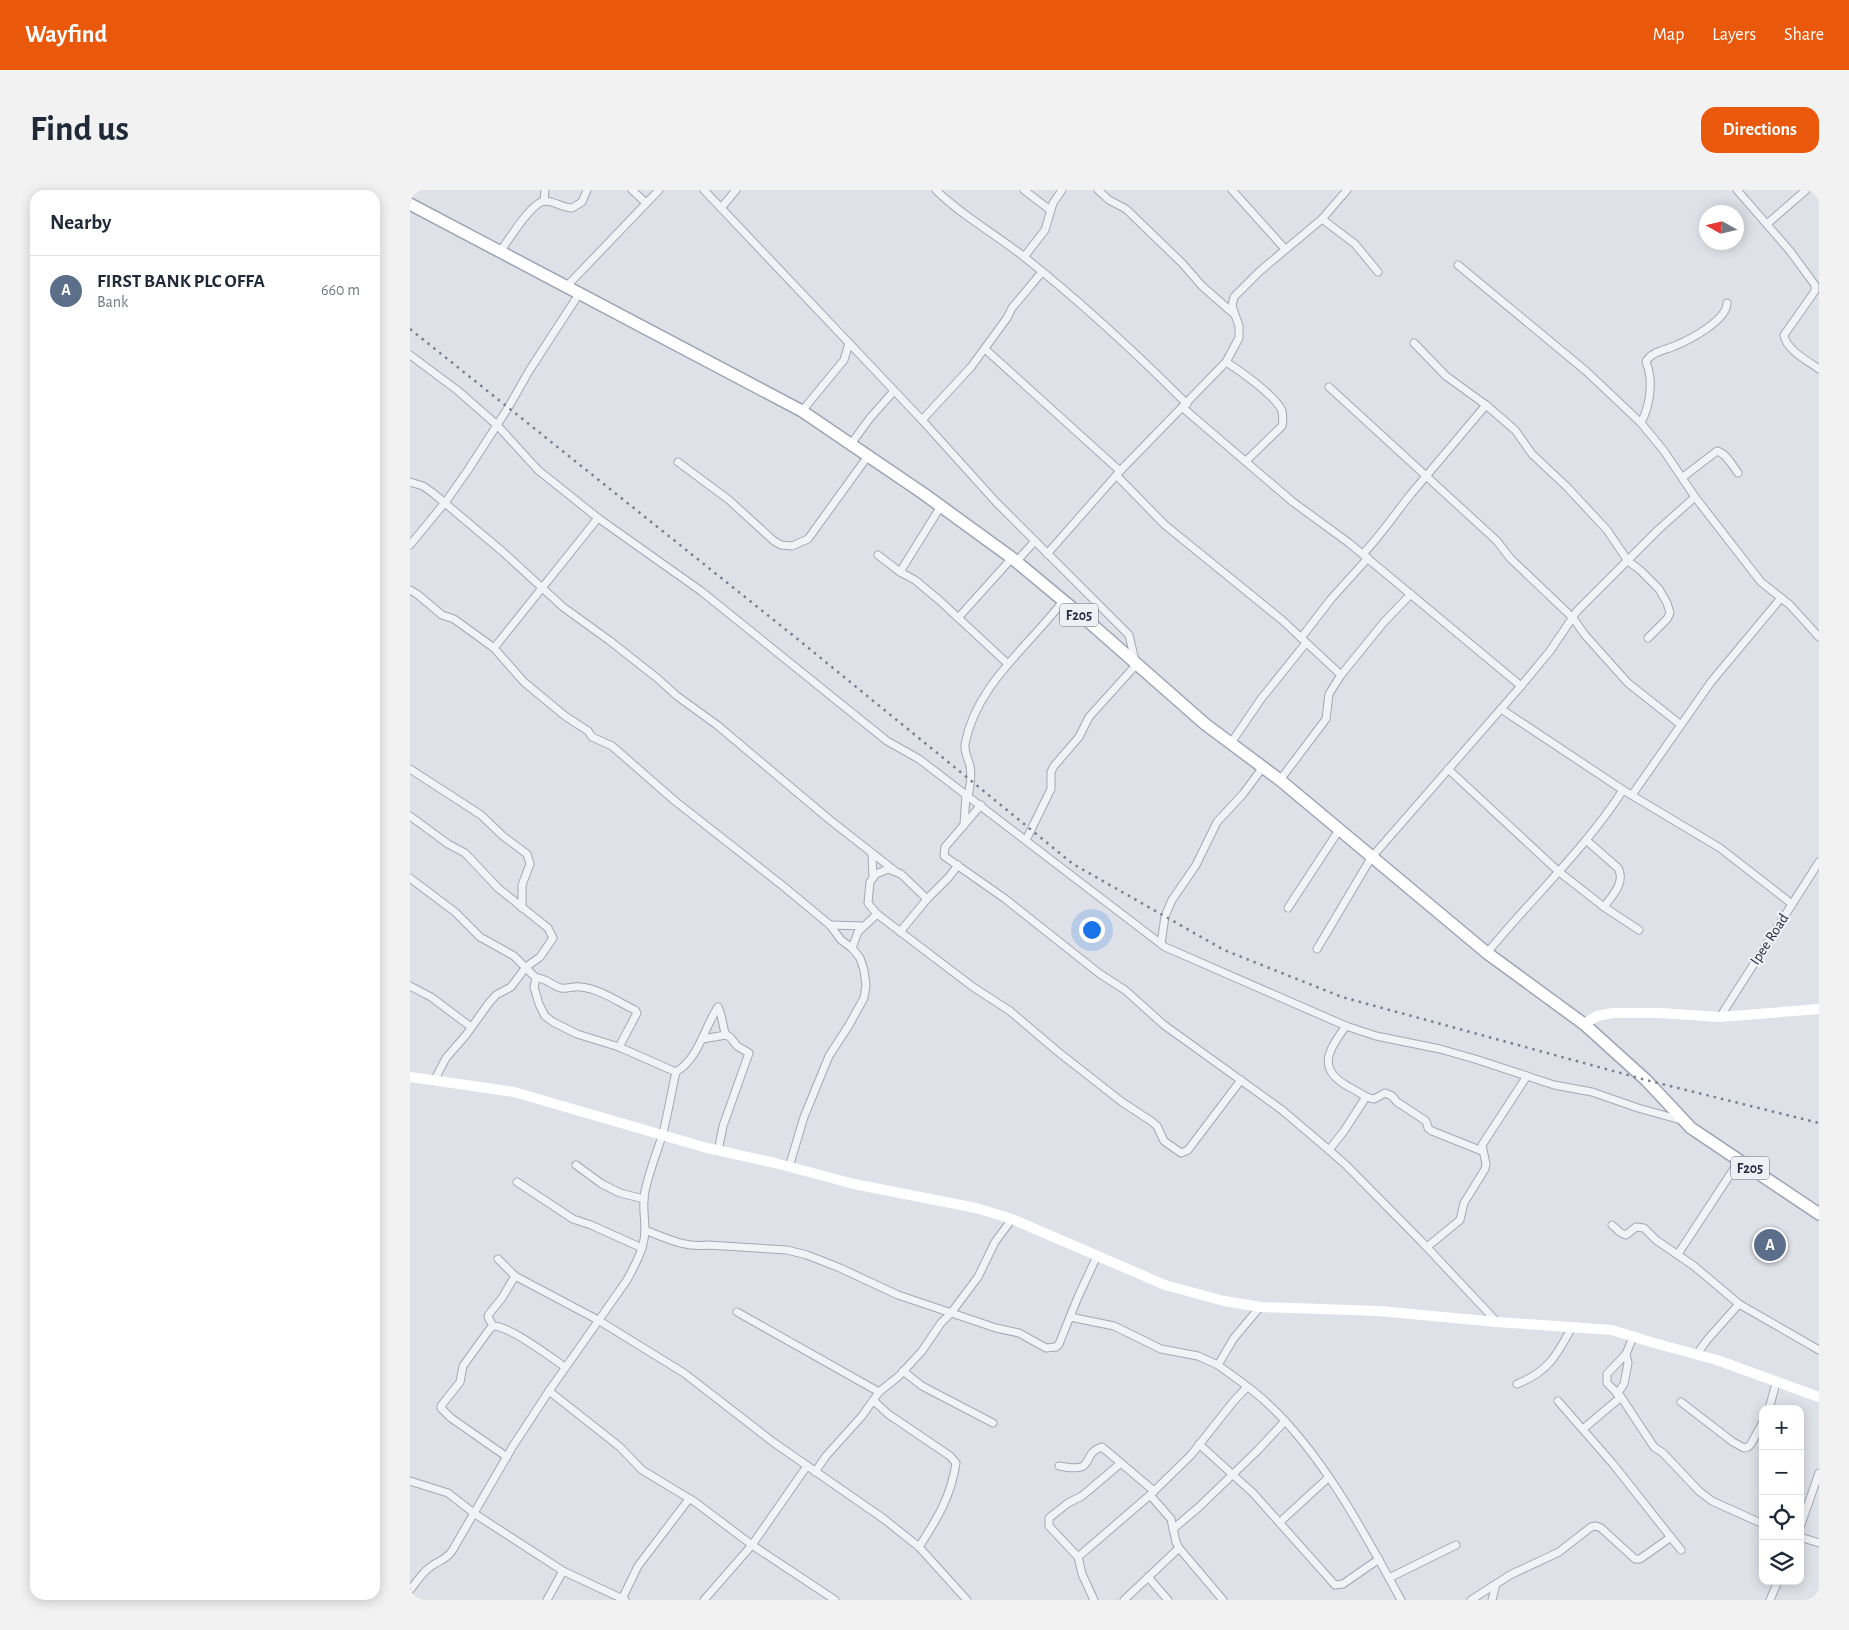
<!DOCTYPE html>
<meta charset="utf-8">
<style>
:root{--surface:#fff;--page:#f2f2f3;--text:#1f2937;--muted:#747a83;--line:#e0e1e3;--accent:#ea580c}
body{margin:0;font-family:"Alegreya Sans",sans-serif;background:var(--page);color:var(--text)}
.controls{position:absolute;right:15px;bottom:15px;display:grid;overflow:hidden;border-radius:10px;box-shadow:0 2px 12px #0003}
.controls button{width:45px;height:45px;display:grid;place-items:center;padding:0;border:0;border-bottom:1px solid var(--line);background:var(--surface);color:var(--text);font:25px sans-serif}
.compass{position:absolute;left:1289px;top:15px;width:45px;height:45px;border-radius:50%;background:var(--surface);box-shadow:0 2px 12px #0003;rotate:278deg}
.you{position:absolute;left:681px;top:739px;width:18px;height:18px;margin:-12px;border:4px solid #fff;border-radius:50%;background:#1a73e8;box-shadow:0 0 0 8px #1a73e833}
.badge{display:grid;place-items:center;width:32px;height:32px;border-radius:50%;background:var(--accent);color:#fff;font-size:16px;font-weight:700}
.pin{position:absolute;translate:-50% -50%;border:2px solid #fff;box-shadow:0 1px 5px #0006}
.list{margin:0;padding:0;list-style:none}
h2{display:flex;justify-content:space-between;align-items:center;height:65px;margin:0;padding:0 20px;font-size:21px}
h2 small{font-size:16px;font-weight:400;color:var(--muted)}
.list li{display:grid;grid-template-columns:32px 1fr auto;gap:15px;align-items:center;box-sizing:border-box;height:70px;padding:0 20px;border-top:1px solid var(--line)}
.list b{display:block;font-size:19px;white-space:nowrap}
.list p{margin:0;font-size:16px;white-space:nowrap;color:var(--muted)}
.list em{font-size:16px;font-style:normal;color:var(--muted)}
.icon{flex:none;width:28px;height:28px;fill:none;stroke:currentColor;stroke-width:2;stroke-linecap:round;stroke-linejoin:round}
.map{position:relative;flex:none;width:1409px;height:1410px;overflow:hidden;border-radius:15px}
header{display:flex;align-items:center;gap:30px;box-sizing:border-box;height:70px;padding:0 25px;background:var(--accent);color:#fff}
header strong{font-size:24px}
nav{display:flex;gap:28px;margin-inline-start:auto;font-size:18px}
.intro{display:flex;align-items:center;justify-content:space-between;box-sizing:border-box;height:120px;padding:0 30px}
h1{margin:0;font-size:35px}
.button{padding:12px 22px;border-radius:15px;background:var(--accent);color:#fff;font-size:18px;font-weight:700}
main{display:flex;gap:30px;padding:0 30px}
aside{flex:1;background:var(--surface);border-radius:15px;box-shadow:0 2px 12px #0003}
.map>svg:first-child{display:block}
</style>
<header>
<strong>Wayfind</strong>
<nav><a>Map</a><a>Layers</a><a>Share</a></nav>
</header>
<div class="intro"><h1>Find us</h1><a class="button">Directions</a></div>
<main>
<aside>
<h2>Nearby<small></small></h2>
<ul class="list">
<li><span class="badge" style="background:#5c6f8a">A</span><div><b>FIRST BANK PLC OFFA</b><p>Bank</p></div><em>660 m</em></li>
</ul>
</aside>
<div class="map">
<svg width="1409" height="1410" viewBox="0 0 1409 1410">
<rect width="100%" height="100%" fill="#dfe1e8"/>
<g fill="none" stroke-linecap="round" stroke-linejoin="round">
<defs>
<g id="street">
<polyline points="222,0 236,13"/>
<polyline points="294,0 512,230 586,312 719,445 726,475 679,527 669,547 644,576 641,582 641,599 616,650"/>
<path d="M526,0C552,26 584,43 613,66C671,112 725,162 777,214"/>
<polyline points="614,0 640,20"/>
<polyline points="688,0 699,10 716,19 772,73 792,96 824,124"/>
<polyline points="822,0 875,59"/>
<path d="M1327,0L1380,61L1405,95V101L1374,145C1376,160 1398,171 1409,179"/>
<polyline points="134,11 135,0"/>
<polyline points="311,18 326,0"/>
<polyline points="912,29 945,54 968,82"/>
<polyline points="1357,34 1396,0"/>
<path d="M90,62C98,51 121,12 135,11C144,11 153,18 162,18L172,12L177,0"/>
<polyline points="614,67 635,40 643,13 652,0"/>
<polyline points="1048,75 1176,181 1231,233 1254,261 1285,307 1351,392 1380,415 1409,447"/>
<polyline points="156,97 249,0"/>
<polyline points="1004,153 1036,186 1076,215 1105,240 1122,264 1157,297 1197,340 1218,371 1230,380 1249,399 1257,413 1260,423 1257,429 1238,448"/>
<polyline points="575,159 710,281"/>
<polyline points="0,165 47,200 87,235 128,280 188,328 291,401 477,551 509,569 755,757 936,836 966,846 1030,859 1065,869 1144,895 1182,902 1228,918 1271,930"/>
<path d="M816,172C829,180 867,207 872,221C873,226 873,231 872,236L836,271"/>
<polyline points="919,197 1087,351 1100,368 1163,428 1175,445 1218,493 1271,535"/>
<polyline points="773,218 883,312 939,353 1111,496"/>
<polyline points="392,221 434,170 439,153"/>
<polyline points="512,230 561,177 597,128 602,118 632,82"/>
<path d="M1231,233C1240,215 1244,191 1236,172C1241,161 1257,160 1267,155C1281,149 1317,130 1317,113"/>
<polyline points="441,254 460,228 484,201"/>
<polyline points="268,272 319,310 364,351 371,355 382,356 398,349 458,266"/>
<polyline points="707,286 755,335 872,430 931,485"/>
<path d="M1273,287L1307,261C1316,263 1322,275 1328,283"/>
<polyline points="0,292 13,296 23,303 93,362 153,417 200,451 247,488 267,506 307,535 420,630 485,681"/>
<polyline points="0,355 37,310 58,280 98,218 119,181 169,104"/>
<polyline points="637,364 710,281 816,172 829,148 829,136 822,116 824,107 850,81 912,29 937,0"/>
<path d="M953,364C971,345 985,324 1001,304C1026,274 1051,245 1076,215"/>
<polyline points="468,365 490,382 505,390 529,410 598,474"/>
<polyline points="606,372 625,351"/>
<polyline points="490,382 531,316"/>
<polyline points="0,400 7,404 32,425 44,429 84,458 114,492 155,526 178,541 182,547 202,556 265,611 373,696 420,735 431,750 442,758 450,768 454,780 456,795 454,808 439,835 419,866 394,927 379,977"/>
<polyline points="548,428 602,368"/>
<polyline points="891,448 921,409 958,368"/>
<polyline points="84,458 188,328"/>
<polyline points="1091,519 1213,600 1310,658 1382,714"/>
<polyline points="821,553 851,509 896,453"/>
<polyline points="0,579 71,625 93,646 117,664 120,674 112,695 112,718"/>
<polyline points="1038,579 1148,681 1194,717 1229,740"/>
<polyline points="870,590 916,529 919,504 931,485 974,432 1001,404"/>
<polyline points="1222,605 1301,492 1371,408"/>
<path d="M558,606C560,597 562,586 560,576C558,568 554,562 555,554C566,495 619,456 653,411"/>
<polyline points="571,615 535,657 534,666 594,708 690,784 715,800 754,835 872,920 919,960 936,975 1011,1051 1087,1132"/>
<polyline points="0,626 38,654 55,663 88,698 138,738 143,748 130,767 116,777 101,797 86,805 79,813 56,845 36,868 24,891"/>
<polyline points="554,635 556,605"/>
<path d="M1176,650L1208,678C1216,692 1202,706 1194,717"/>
<polyline points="462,664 463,688"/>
<path d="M0,688L45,722L70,747L104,766L126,788L124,797L129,814L135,826L143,832L167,844L209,857L266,882C289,868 294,838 308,817C313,827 312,836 316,845"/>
<polyline points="517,709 491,684 478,679 466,684 460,692 458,713 467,724 563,797 600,821 647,861 712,912 741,931 747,936 754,951 771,963 778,960 831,890"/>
<polyline points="878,718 929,640"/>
<polyline points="420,735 453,736"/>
<polyline points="490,742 517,709 539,687 548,675"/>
<polyline points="751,754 755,726 762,710 786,675 807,632 833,604 853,577"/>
<polyline points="442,758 448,742 467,724"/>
<polyline points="907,759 961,668 1111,496 1140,461 1167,421 1249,339 1285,307"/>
<path d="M1077,763C1121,709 1175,659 1213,600"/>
<path d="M126,788C135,787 142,796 151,798C157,799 164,796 171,797C190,799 208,812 225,820L227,823L209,857"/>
<polyline points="0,796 21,807 61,837"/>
<polyline points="1310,827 1409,672"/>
<path d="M936,836C918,861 906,879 939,897C948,901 955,908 964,909L975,903L982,906L987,912L1016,931L1018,938L1022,941L1072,961"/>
<polyline points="292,849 316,845 320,847 327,856 339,863 313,936 308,961"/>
<polyline points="919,960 934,941 956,907"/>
<polyline points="166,975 192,994 210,1003 234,1009"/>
<polyline points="107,992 163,1029 181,1035 232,1058"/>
<polyline points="1202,1035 1211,1043 1216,1045 1226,1037 1234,1038 1246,1050 1284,1076 1329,1114 1409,1160"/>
<path d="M235,1040C256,1048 275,1058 298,1055L377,1060L397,1065L430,1078L488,1105L586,1138L609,1143L636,1158L646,1157L649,1154L668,1107L687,1066"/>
<polyline points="1017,1057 1050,1030 1054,1013 1075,979 1076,974 1072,955 1117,886"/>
<polyline points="1268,1064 1329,971"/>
<polyline points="88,1069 105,1086 188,1130 274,1183 363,1252 474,1329 509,1357 557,1410"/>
<path d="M850,1117L824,1148L808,1175C824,1187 841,1198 856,1212C912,1263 955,1344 991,1410"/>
<polyline points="327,1122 469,1202"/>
<polyline points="660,1127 704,1136 751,1159 788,1166 808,1175"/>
<polyline points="83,1136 78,1127 79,1124 92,1108 105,1086"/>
<polyline points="1216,1164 1197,1184 1197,1193 1211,1207 1244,1257 1253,1263 1289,1301 1302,1311 1353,1334"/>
<polyline points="1287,1164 1297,1150 1329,1114"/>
<polyline points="493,1181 512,1196 583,1233"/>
<path d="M1107,1194C1138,1182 1147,1165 1162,1137"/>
<polyline points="139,1201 210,1257 232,1280 285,1312 342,1355 425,1410"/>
<polyline points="1207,1204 1214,1194 1218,1173 1216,1164 1223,1147"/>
<path d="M464,1211L478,1224L540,1266L546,1273C541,1307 527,1329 509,1357"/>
<polyline points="1148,1211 1203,1274 1271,1360"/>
<polyline points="1271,1212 1323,1252 1334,1258 1338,1257 1341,1254 1353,1232"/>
<polyline points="1359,1219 1366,1193"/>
<polyline points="1173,1239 1211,1207"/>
<polyline points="789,1254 843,1303 925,1395 933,1394 969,1369"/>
<path d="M97,1267L41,1228L31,1218V1216L50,1192L53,1176L79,1140L83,1136C100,1136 140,1167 155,1177"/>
<path d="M649,1276C689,1284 669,1264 692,1257L744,1301"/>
<polyline points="405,1282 416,1266 452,1226 469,1202 489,1186 512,1161 531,1133 541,1123 568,1087 585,1052 602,1029"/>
<polyline points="0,1291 38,1303 65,1324 153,1381 215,1410"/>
<polyline points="740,1305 761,1329 766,1352 769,1358 813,1410"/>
<polyline points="870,1332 918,1288"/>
<polyline points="1390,1337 1409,1283"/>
<polyline points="763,1339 789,1317 848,1260 875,1231"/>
<polyline points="1390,1347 1409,1353"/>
<polyline points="668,1367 639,1336 639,1328 658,1313 672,1306 711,1273"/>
<polyline points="738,1387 758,1410"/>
<polyline points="979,1388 1046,1355"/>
<path d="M0,1400C6,1393 11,1384 19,1378C28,1370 34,1372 42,1361L103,1256L139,1201L217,1090C225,1075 235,1057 235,1040C235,1026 232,1015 235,1001C239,982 246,965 252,946C258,925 261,903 266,882"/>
<polyline points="212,1409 228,1376 279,1309"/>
<polyline points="137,1410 153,1381"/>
<polyline points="294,1410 342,1355 397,1276"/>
<polyline points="684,1410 672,1384 668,1367 740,1305 781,1265 823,1212 837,1197"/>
<polyline points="714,1410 769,1358"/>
<polyline points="1061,1410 1100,1385 1149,1362 1181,1337 1186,1336 1191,1338 1225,1369 1230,1369 1261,1347"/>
<polyline points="1082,1410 1086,1394"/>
<polyline points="1360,1410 1368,1391"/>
</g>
<polyline id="primary" points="0,14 392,221 514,304 602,368 679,432 795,534 870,590 1077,763 1174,834 1236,890 1281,938 1409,1024"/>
</defs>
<use href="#street" stroke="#a4a8b2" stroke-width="9"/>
<use href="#primary" stroke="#9ea4b3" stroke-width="14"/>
<use href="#street" stroke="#f1f3f6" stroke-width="7"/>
<g stroke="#fff" stroke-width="10">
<polyline points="1174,834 1187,826 1203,823 1250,823 1310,827 1409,819"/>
<polyline points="0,887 104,902 297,958 365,973 444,994 566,1018 602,1029 755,1095 814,1111 850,1117 969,1121 1087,1132 1202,1140 1244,1153 1307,1170 1409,1207"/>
</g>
<use href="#primary" stroke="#fff" stroke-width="11"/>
<polyline stroke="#797f91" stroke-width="2.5" stroke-dasharray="2.5 5" stroke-linecap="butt" points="0,139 390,451 663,674 814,760 932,807 1236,890 1409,933"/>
</g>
<g text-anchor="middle" stroke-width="4.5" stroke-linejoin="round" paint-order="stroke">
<g fill="#eef0f6" stroke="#636876" stroke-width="1">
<rect x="650" y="413.5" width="38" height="23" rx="4"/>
<rect x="1321" y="966.5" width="38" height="23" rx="4"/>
</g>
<g font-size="14" font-weight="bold" fill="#282e3f">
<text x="669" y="430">F205</text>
<text x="1340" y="983">F205</text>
</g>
<g font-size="15" fill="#282e3f" stroke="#eef0f6">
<text transform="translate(1359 749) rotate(-57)" y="5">Ipee Road</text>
</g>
</g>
</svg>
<div class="controls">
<button>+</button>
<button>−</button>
<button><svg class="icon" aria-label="locate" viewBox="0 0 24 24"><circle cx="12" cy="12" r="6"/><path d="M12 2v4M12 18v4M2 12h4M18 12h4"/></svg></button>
<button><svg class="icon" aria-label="layers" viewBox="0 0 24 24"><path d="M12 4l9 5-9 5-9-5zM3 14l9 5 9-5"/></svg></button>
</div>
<svg class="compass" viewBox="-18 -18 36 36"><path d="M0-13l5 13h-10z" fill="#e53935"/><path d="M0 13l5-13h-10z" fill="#747a83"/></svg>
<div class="you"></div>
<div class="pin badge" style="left:1360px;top:1055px;background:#5c6f8a">A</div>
</div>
</main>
